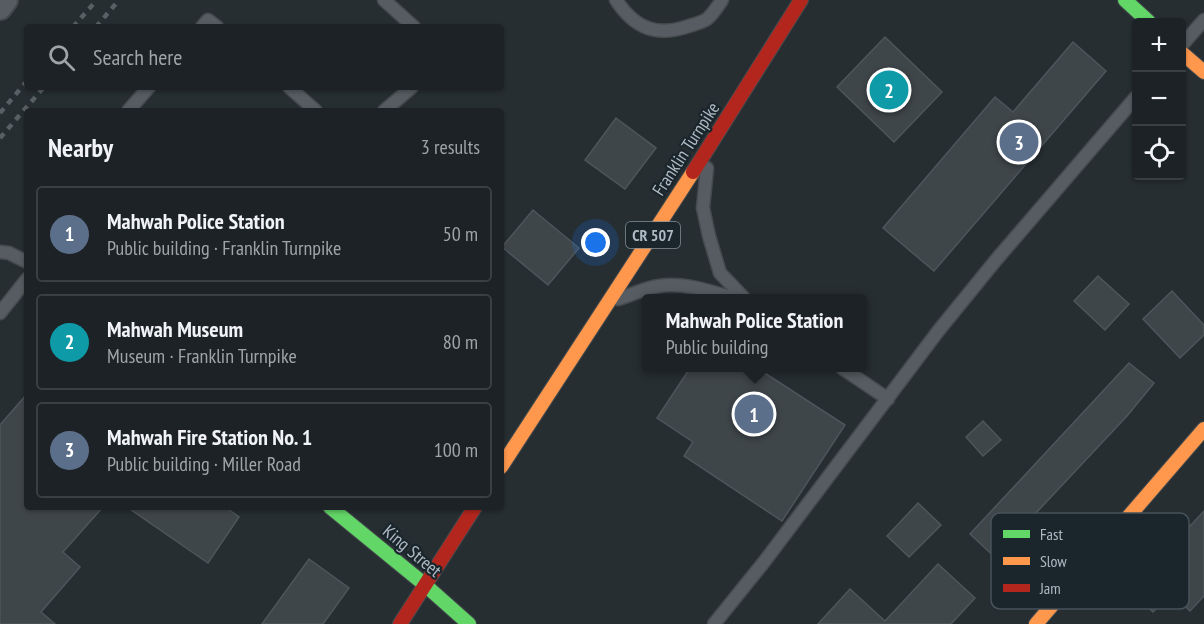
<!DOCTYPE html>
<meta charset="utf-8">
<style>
:root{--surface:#1c2226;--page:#252a2e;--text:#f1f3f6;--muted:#a0a4a7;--line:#3a3f43;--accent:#ea580c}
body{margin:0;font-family:"PT Sans Narrow",sans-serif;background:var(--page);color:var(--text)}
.controls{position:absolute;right:18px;top:18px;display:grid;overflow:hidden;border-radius:6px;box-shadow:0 2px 4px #0004}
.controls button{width:54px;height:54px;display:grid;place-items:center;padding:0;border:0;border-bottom:2px solid var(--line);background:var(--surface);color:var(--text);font:30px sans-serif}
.you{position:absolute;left:596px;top:243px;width:21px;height:21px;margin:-15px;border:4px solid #fff;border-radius:50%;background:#1a73e8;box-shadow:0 0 0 9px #1a73e833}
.badge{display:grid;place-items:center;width:39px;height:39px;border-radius:50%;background:var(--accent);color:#fff;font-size:20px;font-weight:700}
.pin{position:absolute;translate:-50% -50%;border:3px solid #fff;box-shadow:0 2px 6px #0006}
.popup{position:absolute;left:642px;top:294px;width:225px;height:78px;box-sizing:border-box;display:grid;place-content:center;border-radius:6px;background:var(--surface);filter:drop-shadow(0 2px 4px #0005);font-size:20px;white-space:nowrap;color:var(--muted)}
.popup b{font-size:22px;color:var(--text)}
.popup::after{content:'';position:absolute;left:50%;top:100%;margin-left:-12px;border:12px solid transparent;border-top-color:var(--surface)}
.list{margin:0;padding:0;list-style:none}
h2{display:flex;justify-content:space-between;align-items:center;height:78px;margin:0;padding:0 24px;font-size:26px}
h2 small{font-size:20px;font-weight:400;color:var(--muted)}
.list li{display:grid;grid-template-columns:39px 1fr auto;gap:18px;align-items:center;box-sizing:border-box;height:96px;margin:0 12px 12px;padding:0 12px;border:2px solid var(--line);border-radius:6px}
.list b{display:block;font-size:22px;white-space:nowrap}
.list p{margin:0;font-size:20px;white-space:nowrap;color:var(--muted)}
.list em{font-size:20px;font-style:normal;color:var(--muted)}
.icon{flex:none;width:33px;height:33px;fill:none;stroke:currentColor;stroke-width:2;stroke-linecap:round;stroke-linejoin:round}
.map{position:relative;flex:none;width:1204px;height:624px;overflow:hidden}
.search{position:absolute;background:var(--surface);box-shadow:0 2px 4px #0004;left:24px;top:24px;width:480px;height:66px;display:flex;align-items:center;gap:15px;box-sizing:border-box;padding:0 21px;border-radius:6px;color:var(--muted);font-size:22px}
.panel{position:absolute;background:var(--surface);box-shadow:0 2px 4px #0004;left:24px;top:108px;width:480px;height:402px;border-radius:6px}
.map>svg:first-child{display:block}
</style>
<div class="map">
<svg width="1204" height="624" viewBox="0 0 1204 624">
<rect width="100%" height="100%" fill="#262e32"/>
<g fill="#3f464a" stroke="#4e565a" stroke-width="1.5">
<polygon points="885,37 942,92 894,142 837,87"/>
<polygon points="1073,42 1106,71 934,271 883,228 995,97 1013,112"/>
<polygon points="616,118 656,148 625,189 585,160"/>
<polygon points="533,210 579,248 548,285 502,247"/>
<polygon points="1098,276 1129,304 1105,330 1074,301"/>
<polygon points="1172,291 1204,325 1204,335 1180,358 1143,319"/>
<polygon points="1129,363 1154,383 1127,416 1035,514 1039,518 999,561 970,534"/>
<polygon points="690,368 757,368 845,425 782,521 684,456 693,442 657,418"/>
<polygon points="27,394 27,507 103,507 63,552 80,567 41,612 55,624 0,624 0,425"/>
<polygon points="983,421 1001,440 983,456 966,437"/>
<polygon points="918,503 941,525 909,557 887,536"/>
<polygon points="127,507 225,507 239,517 208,563"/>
<polygon points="1204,511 1204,596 1190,611 1171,593 1153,612 1130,590"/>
<polygon points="309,559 349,588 323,624 262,624"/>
<polygon points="938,564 975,598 951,624 818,624 850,589 885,621"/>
</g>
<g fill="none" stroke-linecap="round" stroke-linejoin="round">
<defs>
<g id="lane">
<polyline points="384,0 414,27"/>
<path d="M616,0C635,29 657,37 689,26C695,24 703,22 707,19C713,14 718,6 722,0"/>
<polyline points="202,27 208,20 217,27"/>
<polyline points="1182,45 1204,20"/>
<polyline points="289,87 316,111"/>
<polyline points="128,111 149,87"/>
<polyline points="384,111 412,87"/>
<polyline points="707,168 703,208 709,236 720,273 744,298"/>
<polyline points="0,252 9,253 27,262"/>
<path d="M618,299C631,295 645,288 659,286C684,282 709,291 733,298"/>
<polyline points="0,313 27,279"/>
<polyline points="842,368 888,399"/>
<polyline points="714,624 764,562 939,330 996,260 1136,97"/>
</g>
<polyline id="street" points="0,8 6,0"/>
<g id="fast">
<polyline points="1125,0 1149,22"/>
<polyline points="330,507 424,584 469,624"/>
</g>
<g id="slow">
<polyline points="1182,53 1204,72"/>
<polyline points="501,467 693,172"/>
<polyline points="1036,624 1204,429"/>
</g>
<g id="jam">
<polyline points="693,172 801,0"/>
<polyline points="400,624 475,507"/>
</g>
</defs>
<use href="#lane" stroke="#444a4d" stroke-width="15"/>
<use href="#street" stroke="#444a4d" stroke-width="26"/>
<use href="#fast" stroke="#444a4d" stroke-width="16"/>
<use href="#slow" stroke="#444a4d" stroke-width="16"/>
<use href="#jam" stroke="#444a4d" stroke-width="16"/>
<use href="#lane" stroke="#565c61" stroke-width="12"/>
<use href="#street" stroke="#565c61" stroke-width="22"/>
<use href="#fast" stroke="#63d668" stroke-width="14"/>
<use href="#slow" stroke="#ff974d" stroke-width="14"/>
<use href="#jam" stroke="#b3261e" stroke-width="14"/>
<g stroke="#596064" stroke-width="4.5" stroke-dasharray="6 6" stroke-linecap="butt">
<polyline points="73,27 97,0"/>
<polyline points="96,27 119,0"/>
<polyline points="0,113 27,81"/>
<polyline points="0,138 44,87"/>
</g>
</g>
<g text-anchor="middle" stroke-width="4.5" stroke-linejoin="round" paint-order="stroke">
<rect fill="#1a252c" stroke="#828e96" stroke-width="1.5" x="626" y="222" width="54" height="26" rx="4.5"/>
<g font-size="16" font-weight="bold" fill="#afbbc4">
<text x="653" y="241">CR 507</text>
</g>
<g font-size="18" fill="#afbbc4" stroke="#1a252c">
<text transform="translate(686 149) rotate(-57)" y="6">Franklin Turnpike</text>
<text transform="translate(412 551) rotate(40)" y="6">King Street</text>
</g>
</g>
<rect x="991" y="513" width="198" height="96" rx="9" fill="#1a252c" stroke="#47525a" stroke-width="1.5"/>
<rect x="1003" y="530" width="27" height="8" fill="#63d668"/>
<rect x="1003" y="557" width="27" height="8" fill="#ff974d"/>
<rect x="1003" y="584" width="27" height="8" fill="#b3261e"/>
<g font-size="16" fill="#afbbc4">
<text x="1040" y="540">Fast</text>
<text x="1040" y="567">Slow</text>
<text x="1040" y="594">Jam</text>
</g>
</svg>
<div class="controls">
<button>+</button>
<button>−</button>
<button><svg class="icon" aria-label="locate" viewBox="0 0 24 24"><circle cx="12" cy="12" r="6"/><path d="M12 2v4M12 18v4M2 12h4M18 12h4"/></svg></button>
</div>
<div class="you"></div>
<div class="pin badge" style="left:754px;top:414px;background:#5c6f8a">1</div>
<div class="popup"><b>Mahwah Police Station</b>Public building</div>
<div class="pin badge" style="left:889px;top:90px;background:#0f9aa8">2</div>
<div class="pin badge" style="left:1019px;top:142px;background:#5c6f8a">3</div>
<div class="search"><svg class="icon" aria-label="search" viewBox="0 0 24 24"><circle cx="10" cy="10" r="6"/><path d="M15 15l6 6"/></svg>Search here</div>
<section class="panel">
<h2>Nearby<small>3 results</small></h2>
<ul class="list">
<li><span class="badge" style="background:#5c6f8a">1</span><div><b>Mahwah Police Station</b><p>Public building · Franklin Turnpike</p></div><em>50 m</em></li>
<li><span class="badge" style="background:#0f9aa8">2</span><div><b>Mahwah Museum</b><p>Museum · Franklin Turnpike</p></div><em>80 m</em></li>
<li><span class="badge" style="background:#5c6f8a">3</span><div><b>Mahwah Fire Station No. 1</b><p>Public building · Miller Road</p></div><em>100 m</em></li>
</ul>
</section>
</div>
